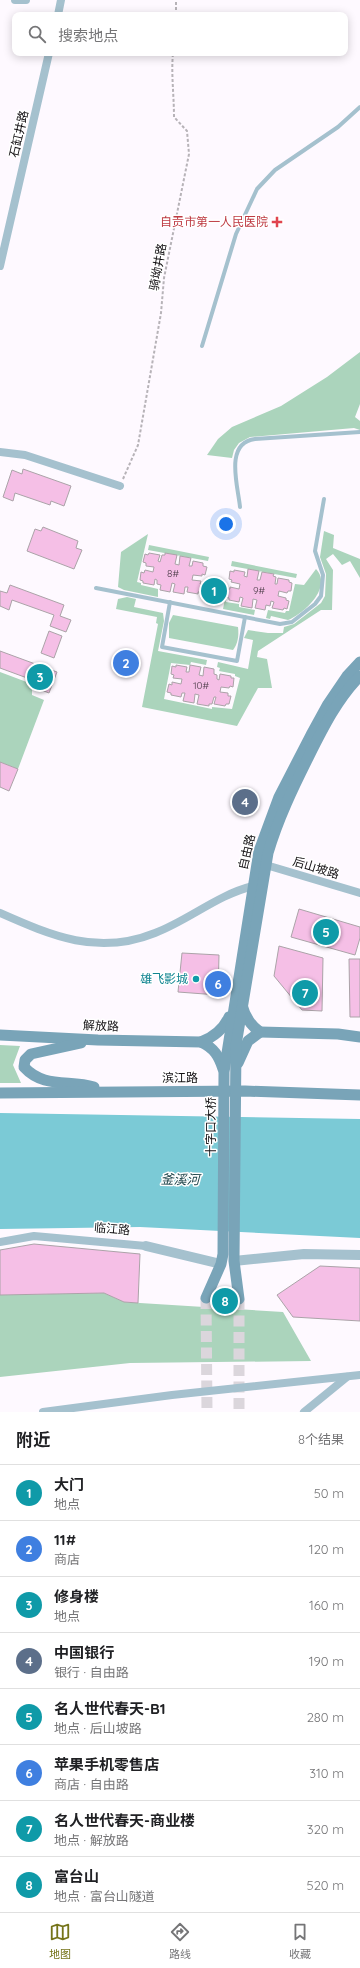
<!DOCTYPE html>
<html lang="zh">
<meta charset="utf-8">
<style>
:root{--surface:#fff;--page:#f6f6f6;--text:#202124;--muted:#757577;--line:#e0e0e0;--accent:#757419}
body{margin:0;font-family:Quicksand,"Noto Sans SC",sans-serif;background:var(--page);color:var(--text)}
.you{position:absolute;left:226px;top:524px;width:14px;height:14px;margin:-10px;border:3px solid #fff;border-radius:50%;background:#1a73e8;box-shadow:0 0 0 6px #1a73e833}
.badge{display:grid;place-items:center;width:26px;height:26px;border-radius:50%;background:var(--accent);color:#fff;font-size:13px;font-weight:700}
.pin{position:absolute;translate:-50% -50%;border:2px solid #fff;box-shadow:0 1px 4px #0006}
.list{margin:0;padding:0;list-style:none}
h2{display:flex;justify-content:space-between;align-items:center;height:52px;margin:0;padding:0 16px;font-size:17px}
h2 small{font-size:13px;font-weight:400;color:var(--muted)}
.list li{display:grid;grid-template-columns:26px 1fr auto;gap:12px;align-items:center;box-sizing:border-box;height:56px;padding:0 16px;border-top:1px solid var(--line)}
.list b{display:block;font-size:15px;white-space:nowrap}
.list p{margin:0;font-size:13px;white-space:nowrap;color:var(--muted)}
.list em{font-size:13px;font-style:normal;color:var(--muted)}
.icon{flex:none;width:22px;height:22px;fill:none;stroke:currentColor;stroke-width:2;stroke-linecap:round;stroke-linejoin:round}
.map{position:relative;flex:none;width:360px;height:1412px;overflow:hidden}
.search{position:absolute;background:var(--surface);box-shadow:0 2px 10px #0003;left:12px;right:12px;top:12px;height:44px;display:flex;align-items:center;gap:10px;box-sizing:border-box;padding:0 14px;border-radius:8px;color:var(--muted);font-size:15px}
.sheet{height:500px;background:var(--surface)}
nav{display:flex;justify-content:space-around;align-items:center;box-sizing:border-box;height:56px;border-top:1px solid var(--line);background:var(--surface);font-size:11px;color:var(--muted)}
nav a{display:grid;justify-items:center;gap:2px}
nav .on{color:var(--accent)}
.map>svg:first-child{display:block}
</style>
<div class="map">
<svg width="360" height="1412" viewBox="0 0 360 1412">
<rect width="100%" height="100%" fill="#fef9ff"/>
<g fill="#abd4bc">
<polygon points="360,352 360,404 355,417 360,421 360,430 354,428 250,437 239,443 234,450 232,458 207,455 218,439 232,427 281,406 327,377"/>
<polygon points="324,531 334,535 333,548 360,559 360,578 350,561 342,565 333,554 326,559 333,570 332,610 321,610 258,651 257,657 267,659 272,688 258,688 237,726 142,707 158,624 156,623 157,617 116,609 118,599 127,597 136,599 134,607 163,613 164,621 158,651 207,660 206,665 191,662 190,665 171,663 164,699 212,709 212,707 232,709 240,678 235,676 235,674 219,671 220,668 217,667 218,662 248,669 253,640 244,638 248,630 268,633 283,633 284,627 294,624 321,603 325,596 326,574 320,557"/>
<polygon points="148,534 137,582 141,583 141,585 158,589 158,597 124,590 118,587 121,552"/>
<polygon points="149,545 209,557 208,561 148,550"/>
<polygon points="232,561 297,574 296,578 231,566"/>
<path d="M316,569C333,587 304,614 288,620L271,616L270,619L266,618L268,610L285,613L286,611H289L295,584L304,585Z"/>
<polygon points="225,599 226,602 239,604 239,607 255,610 254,615 223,609"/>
<path d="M173,615L238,627C239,635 238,644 233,650L169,638V623Z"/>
<polygon points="0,672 32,684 32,695 44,700 18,769 0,762"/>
<polygon points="0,1045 20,1046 13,1065 21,1083 0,1083"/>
<polygon points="104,1293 124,1302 283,1312 311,1361 130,1363 0,1377 0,1295"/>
</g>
<polygon fill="#7bcad6" points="0,1113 360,1119 360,1238 140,1227 0,1229"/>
<g fill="#f5bfe6" stroke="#aba3a8">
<polygon points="23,469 71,486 64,506 51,501 50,505 15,493 13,501 3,497 12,470 22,474"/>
<polygon points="43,527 78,541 76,548 82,550 74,569 27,551 35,529 41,531"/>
<polygon points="149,553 160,555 158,561 160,562 162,555 165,555 165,553 177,555 175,564 179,565 180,556 191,558 189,566 192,566 193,561 203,563 203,566 207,567 205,575 202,574 202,576 193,575 192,580 201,581 200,584 203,584 202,592 198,592 198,594 187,592 188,587 185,587 184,594 173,592 175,584 172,583 170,592 160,590 161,585 157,584 157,580 155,579 154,585 143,583 143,581 140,580 141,572 144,573 145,570 153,572 154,567 146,566 146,563 143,562 145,554 148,555"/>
<polygon points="248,569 259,571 257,580 260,580 262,572 274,574 273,576 276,577 275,584 277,584 278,578 289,580 289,582 292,583 291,591 288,591 287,593 279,591 278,596 286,598 286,600 289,601 287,609 284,608 283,610 272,608 274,602 271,601 270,606 266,605 265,610 255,608 257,600 253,599 252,608 241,606 243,598 240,597 239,602 229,600 229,598 225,597 227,589 230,589 230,587 239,589 240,584 231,582 232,580 229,579 230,571 234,572 234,570 245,572 244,576 247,577"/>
<polygon points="203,584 227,589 225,597 202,592"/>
<polygon points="10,585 64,605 60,616 71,620 66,632 50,626 54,615 12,600 9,610 0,606 0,591 7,593"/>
<polygon points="49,631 62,636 54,658 41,653"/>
<polygon points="0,651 57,672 49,693 36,688 38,682 0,668"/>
<polygon points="176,665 187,667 186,672 189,672 190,665 201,667 199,675 203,676 204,667 214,669 214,674 217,675 217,679 219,680 220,674 231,676 231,678 234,678 233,687 230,686 229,688 221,687 220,692 228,693 228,696 231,696 229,704 226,704 225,706 214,704 216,697 214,697 212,704 209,704 209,706 197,704 199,695 195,694 194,703 183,701 185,693 182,693 181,697 171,695 171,693 167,692 169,684 172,685 172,682 181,684 182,679 173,678 174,675 171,674 172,666 176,667"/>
<polygon points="0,762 18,769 9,791 0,787"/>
<polygon points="299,909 360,927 360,938 355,955 291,937"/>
<polygon points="279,946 323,958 322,1011 302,1010 274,976"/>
<polygon points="182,953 219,955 218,995 178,992"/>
<polygon points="349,959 360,959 360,1017 350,1017"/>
<polygon points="34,1244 140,1254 138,1303 124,1302 104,1293 0,1295 0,1250"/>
<polygon points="320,1266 360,1268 360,1321 293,1317 277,1295"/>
</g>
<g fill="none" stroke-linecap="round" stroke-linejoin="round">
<g stroke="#dbd6dc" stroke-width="11" stroke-dasharray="11 5.5" stroke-linecap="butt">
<polyline points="206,1298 207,1412"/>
<polyline points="239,1299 239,1412"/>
</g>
<g stroke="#b7b3b8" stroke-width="2" stroke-dasharray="3 2" stroke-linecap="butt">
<polyline points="176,15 176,0"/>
<path d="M123,479L138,445L161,313L164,278L189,154L187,131L174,117C174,95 171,74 173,53"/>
</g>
<g stroke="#a5c1ce" stroke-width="4">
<polyline points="202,346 236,234 257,189 275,170 338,127 360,107"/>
<path d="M240,507C238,486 224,443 255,439L360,432"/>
<polyline points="96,588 280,624 292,622 315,604 321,596 323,575 315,551 324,499"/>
<polyline points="170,602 162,647 237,661 245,617"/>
</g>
<g stroke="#a5c1ce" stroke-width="8">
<polyline points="15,0 26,0"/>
<polyline points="58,15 61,0"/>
<polyline points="0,266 49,53"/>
<polyline points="0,452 25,455 120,486"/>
<polyline points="266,865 360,893"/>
<path d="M0,913C52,936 98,956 155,933C189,920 217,895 253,886"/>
<polyline points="0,1242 34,1236 146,1246"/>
<polyline points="43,1412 172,1395 360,1375"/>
<polyline points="304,1412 347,1377"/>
</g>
<g stroke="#a5c1ce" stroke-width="10">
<polyline points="146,1246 221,1264"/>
<polyline points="234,1261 304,1254 360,1255"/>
</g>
<g stroke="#79a4b8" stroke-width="11">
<polyline points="260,1032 338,1034 360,1037"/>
<polyline points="0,1035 98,1040 201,1042"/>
<path d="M81,1043L31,1054L25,1060L24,1067C43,1088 68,1080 94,1087"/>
<path d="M238,1063L248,1041L260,1032C250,1025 245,1017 242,1005"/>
<path d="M223,1069C219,1056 214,1048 201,1042C214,1037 223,1030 229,1017"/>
<polyline points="0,1093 245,1091 360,1095"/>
<polyline points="206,1298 221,1264 223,1254 224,1072 259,851 279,797 311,735 328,704 347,676 360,662"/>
<path d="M239,1299L234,1261L236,1045L268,853C278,819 293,788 309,756C323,728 338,698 360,676"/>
</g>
</g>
<path fill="#e0444e" stroke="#fff" stroke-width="1.5" d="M275 216h4v4h4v4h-4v4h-4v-4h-4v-4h4z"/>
<circle fill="#0f9aa8" stroke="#fff" stroke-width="1.5" cx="196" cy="979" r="4"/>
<g text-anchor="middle" stroke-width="3" stroke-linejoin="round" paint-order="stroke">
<g font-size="10" fill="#4c3c48">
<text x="173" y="577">8#</text>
<text x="259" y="594">9#</text>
<text x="201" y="689">10#</text>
</g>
<g font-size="12" fill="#141114" stroke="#fff">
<text transform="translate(19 134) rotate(-77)" y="4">石缸井路</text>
<text transform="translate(158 267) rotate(-80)" y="4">骑坳井路</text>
<text transform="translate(247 852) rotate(-77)" y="4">自由路</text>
<text transform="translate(316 868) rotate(17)" y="4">后山坡路</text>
<text transform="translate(101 1026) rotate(2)" y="4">解放路</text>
<text x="180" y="1082">滨江路</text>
<text transform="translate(211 1127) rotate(-90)" y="4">十字口大桥</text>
<text transform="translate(112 1229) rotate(5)" y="4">临江路</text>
</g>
<g font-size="12" fill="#be3a42" stroke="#fff" text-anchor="end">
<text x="268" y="226">自贡市第一人民医院</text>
</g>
<g font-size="12" fill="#0d838f" stroke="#fff" text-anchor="end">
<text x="188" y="983">雄飞影城</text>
</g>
<g font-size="13" font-style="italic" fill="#1c4248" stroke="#fff">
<text transform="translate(180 1179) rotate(1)" y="5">釜溪河</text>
</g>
</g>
</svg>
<div class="you"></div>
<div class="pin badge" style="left:214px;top:591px;background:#0f9aa8">1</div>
<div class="pin badge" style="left:126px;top:663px;background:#3f7fe0">2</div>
<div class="pin badge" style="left:40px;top:677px;background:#0f9aa8">3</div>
<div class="pin badge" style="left:245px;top:802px;background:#5c6f8a">4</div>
<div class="pin badge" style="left:326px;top:932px;background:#0f9aa8">5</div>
<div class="pin badge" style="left:218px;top:984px;background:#3f7fe0">6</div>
<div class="pin badge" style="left:305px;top:993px;background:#0f9aa8">7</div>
<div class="pin badge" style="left:225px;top:1301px;background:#0f9aa8">8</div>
<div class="search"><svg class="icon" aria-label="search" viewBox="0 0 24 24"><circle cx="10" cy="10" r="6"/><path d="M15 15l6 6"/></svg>搜索地点</div>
</div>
<section class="sheet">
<h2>附近<small>8个结果</small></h2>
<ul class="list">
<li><span class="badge" style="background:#0f9aa8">1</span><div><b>大门</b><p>地点</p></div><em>50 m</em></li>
<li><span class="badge" style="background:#3f7fe0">2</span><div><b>11#</b><p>商店</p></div><em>120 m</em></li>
<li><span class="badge" style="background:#0f9aa8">3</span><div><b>修身楼</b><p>地点</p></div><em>160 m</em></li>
<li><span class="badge" style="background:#5c6f8a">4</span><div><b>中国银行</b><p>银行 · 自由路</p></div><em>190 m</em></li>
<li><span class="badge" style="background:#0f9aa8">5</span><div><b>名人世代春天-B1</b><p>地点 · 后山坡路</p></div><em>280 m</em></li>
<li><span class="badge" style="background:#3f7fe0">6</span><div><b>苹果手机零售店</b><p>商店 · 自由路</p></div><em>310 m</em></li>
<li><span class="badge" style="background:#0f9aa8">7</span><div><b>名人世代春天-商业楼</b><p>地点 · 解放路</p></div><em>320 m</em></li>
<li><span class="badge" style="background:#0f9aa8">8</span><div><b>富台山</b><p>地点 · 富台山隧道</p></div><em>520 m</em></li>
</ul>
</section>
<nav>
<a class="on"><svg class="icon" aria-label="map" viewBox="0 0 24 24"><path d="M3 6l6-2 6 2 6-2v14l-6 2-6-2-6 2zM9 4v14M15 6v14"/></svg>地图</a>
<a><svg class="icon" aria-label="directions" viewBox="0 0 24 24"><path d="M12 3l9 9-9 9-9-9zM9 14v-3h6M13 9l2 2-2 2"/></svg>路线</a>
<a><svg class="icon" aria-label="saved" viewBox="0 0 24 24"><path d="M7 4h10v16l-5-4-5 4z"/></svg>收藏</a>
</nav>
